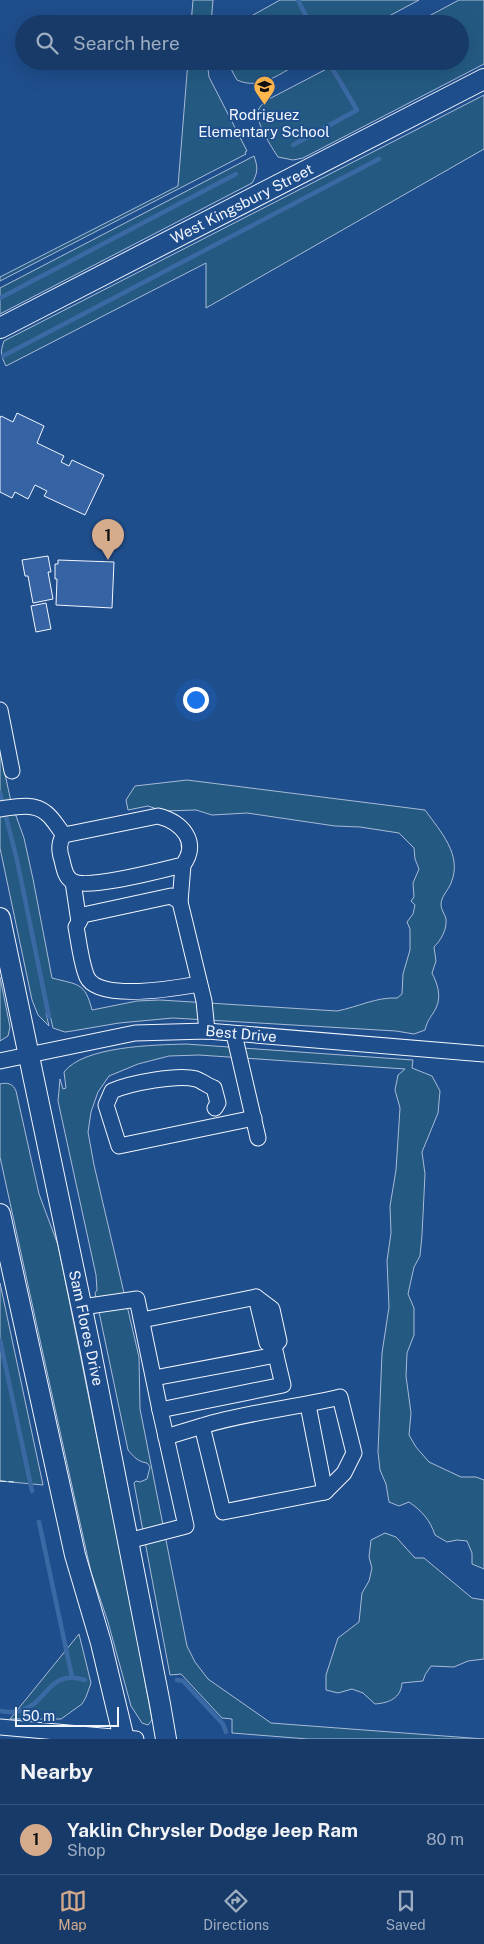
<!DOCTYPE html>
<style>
:root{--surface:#173a69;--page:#244571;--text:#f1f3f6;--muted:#9eadc0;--line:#36547d;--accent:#d6ab8b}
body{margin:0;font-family:"Public Sans",sans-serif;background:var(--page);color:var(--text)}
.scale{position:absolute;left:15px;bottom:12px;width:104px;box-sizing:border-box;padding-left:5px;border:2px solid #f2f6ff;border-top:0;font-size:14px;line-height:18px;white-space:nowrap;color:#f2f6ff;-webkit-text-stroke:4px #1f4e8c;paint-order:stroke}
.you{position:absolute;left:195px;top:699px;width:18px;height:18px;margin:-12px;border:4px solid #fff;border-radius:50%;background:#1a73e8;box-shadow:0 0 0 8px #1a73e833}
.badge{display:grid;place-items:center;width:32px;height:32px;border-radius:50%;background:var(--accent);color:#111;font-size:16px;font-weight:700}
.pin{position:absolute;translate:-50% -41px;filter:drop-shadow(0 1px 2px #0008)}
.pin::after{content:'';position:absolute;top:26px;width:18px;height:15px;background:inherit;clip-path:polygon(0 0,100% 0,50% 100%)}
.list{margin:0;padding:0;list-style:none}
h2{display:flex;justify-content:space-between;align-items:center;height:65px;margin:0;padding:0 20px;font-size:21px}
h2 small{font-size:16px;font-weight:400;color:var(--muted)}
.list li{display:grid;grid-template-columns:32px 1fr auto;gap:15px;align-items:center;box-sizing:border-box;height:70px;padding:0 20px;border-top:1px solid var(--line)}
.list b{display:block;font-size:19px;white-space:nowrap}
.list p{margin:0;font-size:16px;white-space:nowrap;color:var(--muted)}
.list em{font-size:16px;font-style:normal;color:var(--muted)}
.icon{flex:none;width:28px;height:28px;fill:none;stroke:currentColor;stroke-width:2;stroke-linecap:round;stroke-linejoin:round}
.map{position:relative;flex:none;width:484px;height:1739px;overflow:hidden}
.search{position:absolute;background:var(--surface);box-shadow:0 5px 20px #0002;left:15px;right:15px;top:15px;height:55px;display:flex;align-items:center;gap:12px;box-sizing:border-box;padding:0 18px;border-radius:28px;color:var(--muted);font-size:19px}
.sheet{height:135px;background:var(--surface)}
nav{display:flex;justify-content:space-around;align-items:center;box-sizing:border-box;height:70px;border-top:1px solid var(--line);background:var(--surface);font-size:14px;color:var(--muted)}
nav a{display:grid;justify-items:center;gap:2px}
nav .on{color:var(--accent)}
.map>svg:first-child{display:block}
</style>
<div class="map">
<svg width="484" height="1739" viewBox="0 0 484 1739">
<rect width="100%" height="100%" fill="#1f4e8c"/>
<g fill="#245a82" stroke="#a8bbd7">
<polygon points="193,0 213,0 211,24 191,24"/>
<polygon points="280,0 419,0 374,24 237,24"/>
<path d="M459,0H484V64L303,158L293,160L278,157C272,148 256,123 258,113C258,107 263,104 267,100L342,61H460V24H414Z"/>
<polygon points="188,61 207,61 209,77 247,151 245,152 246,154 0,281 0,277 178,186"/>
<path d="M231,61H303C282,72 261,91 237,80L231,69Z"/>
<path d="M484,95V149L206,308V263L6,366C1,356 0,352 4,341Z"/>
<path d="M254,156C258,167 258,173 252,183L0,314V288Z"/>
<path d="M0,750L11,802L24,838L33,879L52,978C78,985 85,982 92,1010L137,1001L160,1000L337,1011C358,1007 376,997 397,998L402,994L403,974L410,950V929L407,922L413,914L415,905L411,901L414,897L413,883L419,869L415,859L414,848L399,833L360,827L335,826L247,813L212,815L196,810L163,811L148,806L128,810L126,800L135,786L187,780L425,810C440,831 463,855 451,883C448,891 441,896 441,905C441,910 445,914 446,919C447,930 441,940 434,947L436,961L432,973C437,983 442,996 436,1008C431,1018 428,1018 425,1030L414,1034L396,1031L173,1018L119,1023L72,1031L65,1032L53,1028L49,1011L46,1013L49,1026L38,1015L32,1000L0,848Z"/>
<polygon points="0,977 10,1027 8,1036 0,1041"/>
<path d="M186,1044L413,1060L412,1068L432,1076L440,1091L438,1113L422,1152L425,1174L422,1235L420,1256L414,1267L408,1294L414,1308V1335L407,1353L406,1376L411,1413L409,1435L416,1447L429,1462L461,1477H476L484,1480V1569L472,1564V1553L467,1541L457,1540L447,1542L435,1535C430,1520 422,1511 409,1502L399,1506L389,1502L386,1484L380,1470L378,1452L382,1353L389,1307L387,1261L391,1233L390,1206L396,1170L400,1108L395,1090L398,1075L405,1069L199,1055L169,1056L138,1064L109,1076L98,1092L91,1112L88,1132L94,1165L139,1357L140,1409L187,1646L195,1662L208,1679L271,1723L484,1739H308L232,1733V1719L222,1718L181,1674L170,1675L134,1483L136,1481L140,1482L147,1479L150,1467L147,1463C138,1462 133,1456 128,1450L95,1293L97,1290L96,1275L58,1101L60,1079L63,1089L66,1088L64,1072C84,1046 154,1045 186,1044Z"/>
<path d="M0,1084C8,1082 13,1084 16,1091L39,1194L58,1245L134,1621L152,1720L148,1725L142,1723L131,1706L108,1622L91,1572L77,1509L0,1157Z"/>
<polygon points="0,1283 43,1485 0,1481"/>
<path d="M385,1533L396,1537L415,1558H424L472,1598L484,1600V1659L468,1661L454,1667L431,1666L425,1675L423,1681L402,1683C401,1698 389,1703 375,1704L363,1693L352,1689L338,1693L326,1690V1675L338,1638L359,1622L362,1593L369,1581L372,1568L369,1557L371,1540Z"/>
<polygon points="79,1634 91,1683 86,1697 82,1704 61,1719 10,1719"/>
</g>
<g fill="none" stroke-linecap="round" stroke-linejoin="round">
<g stroke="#3b69a3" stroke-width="4.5">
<polyline points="298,0 310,24"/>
<polyline points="293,145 357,110 332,68"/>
<polyline points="0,298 236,174"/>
<polyline points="3,356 379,159"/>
<polyline points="0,793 17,860 49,1017"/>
<polyline points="0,1340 32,1491"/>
<polyline points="39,1522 72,1677"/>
<polyline points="177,1680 183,1681 223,1724 226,1732"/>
<path d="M0,1711C6,1712 13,1713 19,1711C50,1703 46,1669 85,1680"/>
</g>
</g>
<g fill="#3563a3" stroke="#f2f6ff">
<polygon points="17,413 44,426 37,443 64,456 61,462 69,466 72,460 104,475 85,515 44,496 47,491 35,485 28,499 15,492 12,498 0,492 0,418 1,416 13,422"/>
<polygon points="48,556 51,572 48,572 53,599 33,603 28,576 25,576 22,560"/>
<polygon points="58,560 114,562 112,608 56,605 57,579 55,579 55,564 58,564"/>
<polygon points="46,603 51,629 36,632 31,606"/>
</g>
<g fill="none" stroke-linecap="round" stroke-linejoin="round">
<defs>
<g id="minor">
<polyline points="0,710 12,771"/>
<path d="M0,809C14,807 34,802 46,813C53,818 58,828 64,835"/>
<path d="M158,816C182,822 200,842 183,865C162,870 87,890 72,881C65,877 64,868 62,860C59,851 58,843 64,835Z"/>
<polyline points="73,882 79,922"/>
<polyline points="180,902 183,865"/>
<path d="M199,984C177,988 98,1002 87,977C81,963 79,942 76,927L83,915L171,896L180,902L204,1001L207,1031"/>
<polyline points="234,1034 258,1138"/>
<polyline points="0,1061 135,1033 207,1031 484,1054"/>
<path d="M215,1108L218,1103L214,1088C208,1086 202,1081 196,1079C178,1074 130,1083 112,1091L106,1105L119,1146L254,1118"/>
<polyline points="256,1297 267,1343 274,1347"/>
<polyline points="82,1307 137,1299 160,1410 283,1385 274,1347"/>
<polyline points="142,1320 256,1297 272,1309 279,1341 274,1347"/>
<polyline points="154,1378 276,1355"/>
<polyline points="308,1405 325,1492"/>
<path d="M166,1437L202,1426L223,1512L325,1492L344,1473L354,1453L340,1397C295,1408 247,1412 202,1426"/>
<polyline points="128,1541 186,1526 160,1410"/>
<polyline points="0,1727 136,1739"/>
</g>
<g id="major">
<polyline points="0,328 484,79"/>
<polyline points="0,918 90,1347 160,1704 166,1739"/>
<polyline points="0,1214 75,1555 101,1643 124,1739"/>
</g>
</defs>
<use href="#minor" stroke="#f2f6ff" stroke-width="17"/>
<use href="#major" stroke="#f2f6ff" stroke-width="22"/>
<use href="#minor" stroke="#1f4e8c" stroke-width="15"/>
<use href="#major" stroke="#1f4e8c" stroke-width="20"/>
<polyline stroke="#f2f6ff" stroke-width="1" stroke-dasharray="6 2.5" stroke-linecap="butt" points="0,1481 14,1482"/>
</g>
<defs>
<symbol id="school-pin" viewBox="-11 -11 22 30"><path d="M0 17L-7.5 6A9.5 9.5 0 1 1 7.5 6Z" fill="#ffb74d" stroke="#1f4e8c"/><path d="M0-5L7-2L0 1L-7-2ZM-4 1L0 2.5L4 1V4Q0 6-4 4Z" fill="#111"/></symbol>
</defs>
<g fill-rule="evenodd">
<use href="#school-pin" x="252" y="74" width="25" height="34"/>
</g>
<g text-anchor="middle" stroke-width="4" stroke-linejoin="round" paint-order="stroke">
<g font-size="15" fill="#f2f6ff" stroke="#1f4e8c">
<text x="264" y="120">Rodriguez<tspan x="264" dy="17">Elementary School</tspan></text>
</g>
<g font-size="15" fill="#f2f6ff" stroke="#1f4e8c">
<text transform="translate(242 204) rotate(-27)" y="5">West Kingsbury Street</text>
<text transform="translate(241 1034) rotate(5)" y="5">Best Drive</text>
<text transform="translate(86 1328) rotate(78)" y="5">Sam Flores Drive</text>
</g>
</g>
</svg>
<div class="scale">50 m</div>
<div class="you"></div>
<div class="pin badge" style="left:108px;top:560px">1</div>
<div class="search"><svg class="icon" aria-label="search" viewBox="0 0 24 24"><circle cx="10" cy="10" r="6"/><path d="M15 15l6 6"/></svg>Search here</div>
</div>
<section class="sheet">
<h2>Nearby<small></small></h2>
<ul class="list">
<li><span class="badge">1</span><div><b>Yaklin Chrysler Dodge Jeep Ram</b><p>Shop</p></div><em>80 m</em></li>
</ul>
</section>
<nav>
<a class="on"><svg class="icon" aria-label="map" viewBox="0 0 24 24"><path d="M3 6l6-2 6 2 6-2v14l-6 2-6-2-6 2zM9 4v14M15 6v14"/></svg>Map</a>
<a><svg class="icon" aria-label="directions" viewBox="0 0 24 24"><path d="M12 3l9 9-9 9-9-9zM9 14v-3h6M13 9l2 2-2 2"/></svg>Directions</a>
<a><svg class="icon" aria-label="saved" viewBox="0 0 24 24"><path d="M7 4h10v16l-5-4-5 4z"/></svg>Saved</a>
</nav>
